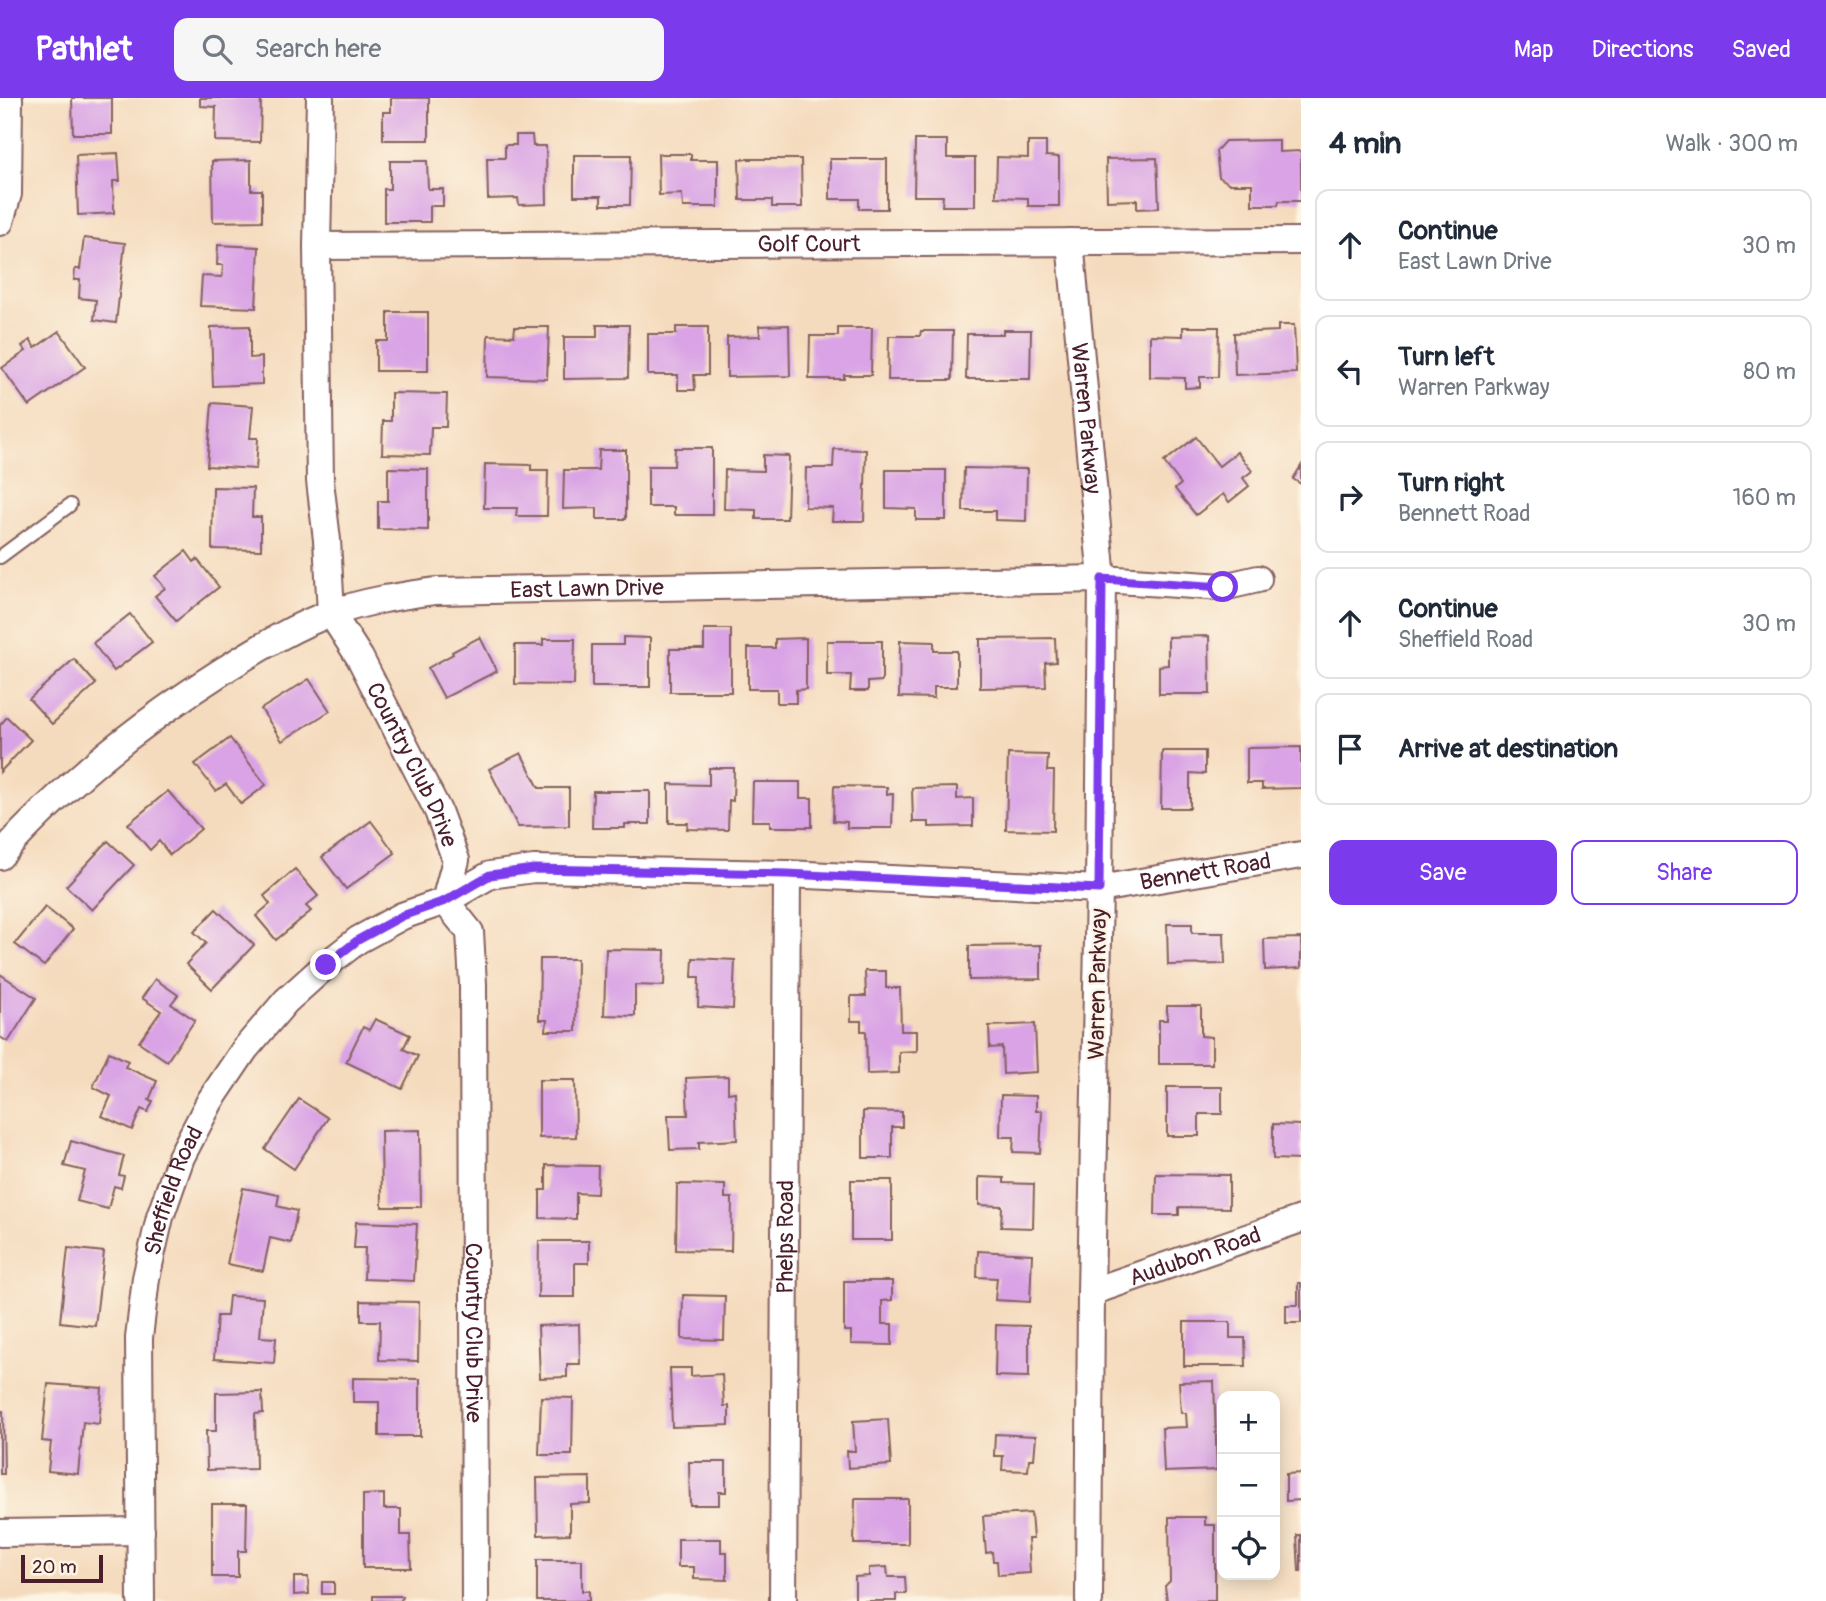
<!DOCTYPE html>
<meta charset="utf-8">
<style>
:root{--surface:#fff;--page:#f6f6f7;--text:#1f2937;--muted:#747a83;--line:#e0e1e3;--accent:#7c3aed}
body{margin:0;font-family:Pangolin,sans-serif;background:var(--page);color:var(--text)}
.controls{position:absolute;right:21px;bottom:21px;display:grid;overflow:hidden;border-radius:14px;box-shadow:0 4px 18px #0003}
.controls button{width:63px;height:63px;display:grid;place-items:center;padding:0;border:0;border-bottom:2px solid var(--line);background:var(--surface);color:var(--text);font:35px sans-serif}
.scale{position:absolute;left:21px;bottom:18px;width:82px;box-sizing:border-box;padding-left:7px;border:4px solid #4a1f2b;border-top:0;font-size:19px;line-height:24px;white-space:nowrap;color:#4a1f2b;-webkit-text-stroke:5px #fcf5e5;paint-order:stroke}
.stop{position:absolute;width:21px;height:21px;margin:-16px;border:5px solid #7c3aed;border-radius:50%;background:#fff}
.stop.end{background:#7c3aed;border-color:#fff;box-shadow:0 2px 7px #0008}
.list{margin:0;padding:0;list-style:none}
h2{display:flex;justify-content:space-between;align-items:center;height:91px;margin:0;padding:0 28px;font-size:30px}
h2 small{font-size:23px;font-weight:400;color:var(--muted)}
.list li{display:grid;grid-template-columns:46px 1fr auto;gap:21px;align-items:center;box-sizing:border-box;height:112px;margin:0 14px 14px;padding:0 14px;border:2px solid var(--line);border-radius:14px}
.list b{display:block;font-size:26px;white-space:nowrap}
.list p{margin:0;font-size:23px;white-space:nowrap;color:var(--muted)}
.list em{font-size:23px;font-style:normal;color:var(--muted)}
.actions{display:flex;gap:14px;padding:21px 28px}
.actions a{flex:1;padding:16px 0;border:2px solid var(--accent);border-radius:14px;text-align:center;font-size:24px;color:var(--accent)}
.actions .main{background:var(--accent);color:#fff}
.icon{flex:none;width:38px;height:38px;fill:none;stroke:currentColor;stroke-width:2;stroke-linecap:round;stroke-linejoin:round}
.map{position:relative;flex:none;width:1301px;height:1503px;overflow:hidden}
header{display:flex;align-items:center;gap:42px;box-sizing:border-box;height:98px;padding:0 35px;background:var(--accent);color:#fff}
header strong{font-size:33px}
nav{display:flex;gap:38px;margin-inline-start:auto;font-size:24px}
.search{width:490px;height:63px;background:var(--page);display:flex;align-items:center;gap:18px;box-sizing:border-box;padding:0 24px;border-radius:14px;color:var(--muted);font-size:26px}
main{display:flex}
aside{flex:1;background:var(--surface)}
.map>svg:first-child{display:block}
</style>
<header>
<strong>Pathlet</strong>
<div class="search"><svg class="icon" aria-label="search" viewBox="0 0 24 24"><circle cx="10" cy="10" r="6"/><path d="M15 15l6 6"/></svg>Search here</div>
<nav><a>Map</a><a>Directions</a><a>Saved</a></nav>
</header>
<main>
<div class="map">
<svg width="1301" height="1503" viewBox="0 0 1301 1503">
<rect width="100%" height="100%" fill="#fcf5e5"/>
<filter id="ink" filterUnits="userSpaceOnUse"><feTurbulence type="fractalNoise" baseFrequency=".0143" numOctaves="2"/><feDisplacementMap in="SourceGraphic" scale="14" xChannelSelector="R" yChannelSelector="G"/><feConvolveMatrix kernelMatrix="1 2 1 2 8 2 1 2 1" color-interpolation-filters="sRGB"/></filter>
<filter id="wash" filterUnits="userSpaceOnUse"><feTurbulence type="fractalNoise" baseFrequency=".00686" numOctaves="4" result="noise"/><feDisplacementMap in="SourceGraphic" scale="28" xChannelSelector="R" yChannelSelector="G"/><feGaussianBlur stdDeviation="1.57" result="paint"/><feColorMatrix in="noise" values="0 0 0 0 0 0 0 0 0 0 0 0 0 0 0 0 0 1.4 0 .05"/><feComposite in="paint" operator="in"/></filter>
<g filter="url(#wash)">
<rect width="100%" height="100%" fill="#f5dbbe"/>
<g id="blocks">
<g fill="#d9a3e5">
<polygon points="72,0 112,0 112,36 73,36"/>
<polygon points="200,0 261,0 260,44 215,43 216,9 200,8"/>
<polygon points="391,0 429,0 429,42 383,42 383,14 391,14"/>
<polygon points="516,37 532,37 533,48 546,48 547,106 519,107 518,100 488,101 487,60 505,60 505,47 516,47"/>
<polygon points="915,42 947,42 947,60 975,60 975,108 942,108 943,98 914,98"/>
<polygon points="1279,42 1279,54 1301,53 1301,103 1279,103 1278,107 1252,107 1252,86 1230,86 1219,79 1216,53 1225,43"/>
<polygon points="1028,44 1046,44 1046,58 1059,59 1059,108 1028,108 1028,100 996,99 997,59 1028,60"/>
<polygon points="118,55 120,83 113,83 114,115 78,117 76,57"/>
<polygon points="658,56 691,56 691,62 718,62 718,109 683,109 682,96 659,97"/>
<polygon points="574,57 631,57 630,107 601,107 601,98 574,98"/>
<polygon points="1157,60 1159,110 1137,111 1137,102 1107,103 1106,61"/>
<polygon points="739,61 801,61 802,109 772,109 772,102 740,102"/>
<polygon points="830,61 887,61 887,111 859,111 859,101 830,101"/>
<polygon points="251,62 251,92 262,92 262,123 213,124 212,63"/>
<polygon points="390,63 427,63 428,91 443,91 443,108 430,108 430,124 384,124 384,91 390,91"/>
<polygon points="84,140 125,145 116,225 94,222 96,202 79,200 80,182 74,182 75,171 80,171"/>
<polygon points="218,147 259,149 256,210 200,208 202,178 222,179 223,167 217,167"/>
<polygon points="388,214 428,214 428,273 376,273 376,243 388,243"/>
<polygon points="597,227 629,227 628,280 564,281 564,239 597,239"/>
<polygon points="789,227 790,278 727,279 727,239 760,238 759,228"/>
<polygon points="1278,227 1294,227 1296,275 1235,277 1234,235 1278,233"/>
<polygon points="250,228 250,260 262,259 262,286 213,288 211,229"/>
<polygon points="515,229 549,229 547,281 487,279 488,237 514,238"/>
<polygon points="676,229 708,229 708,277 694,277 695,292 678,292 678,277 648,277 648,236 676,236"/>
<polygon points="1183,229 1219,229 1218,279 1200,279 1200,289 1185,290 1185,280 1150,279 1150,237 1183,238"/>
<polygon points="838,230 872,230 871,277 844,277 844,281 809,281 810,238 838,238"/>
<polygon points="1003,232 1031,232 1030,281 966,281 967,236 1003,236"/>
<polygon points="59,233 85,269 29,308 2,270 26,253 22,248 30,242 35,250"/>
<polygon points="921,233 953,233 952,282 888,282 889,238 920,238"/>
<polygon points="391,295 447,296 446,329 431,329 430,357 382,356 383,323 391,323"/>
<polygon points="212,305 253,308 250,340 258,340 256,371 207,368"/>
<polygon points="1196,339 1219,368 1237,354 1252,373 1243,380 1249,388 1229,404 1223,396 1196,417 1175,391 1181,386 1164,364"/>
<polygon points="675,350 712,350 712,417 674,417 674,409 648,409 648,368 674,368"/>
<polygon points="834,351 866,352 864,423 832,423 833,410 805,409 806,370 833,370"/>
<polygon points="599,352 626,352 626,421 597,421 597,410 563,411 564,372 598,372"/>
<polygon points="763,357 789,358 787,421 756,421 756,412 724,411 725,372 763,373"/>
<polygon points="485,366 531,367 531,372 548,372 547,418 516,418 517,410 484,410"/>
<polygon points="1301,368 1301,386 1293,381"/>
<polygon points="388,370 428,371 428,432 378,431 378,403 388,403"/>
<polygon points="964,370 1027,371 1026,423 995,422 995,413 963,413"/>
<polygon points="886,372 946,372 946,422 916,422 916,411 886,410"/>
<polygon points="213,389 253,390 252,419 261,419 261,452 212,451"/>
<polygon points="186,453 194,464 197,461 219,489 176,523 155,498 165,490 155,478"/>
<polygon points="130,516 152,544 114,573 93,545"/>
<polygon points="704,531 731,531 731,594 670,594 670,551 704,551"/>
<polygon points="1209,538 1210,596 1159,596 1159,568 1168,567 1168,539"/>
<polygon points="480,539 497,573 444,600 428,570 453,556 452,554"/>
<polygon points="623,539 650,540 650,589 592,589 592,547 623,547"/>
<polygon points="806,540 806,591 796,592 796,605 777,605 777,591 748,591 748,550 775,550 775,541"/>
<polygon points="1055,540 1056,564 1045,565 1046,589 980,590 980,541"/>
<polygon points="543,541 575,541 574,587 515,586 515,547 543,547"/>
<polygon points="827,543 882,543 882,583 868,584 868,593 850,593 851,577 827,577"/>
<polygon points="900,543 934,544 934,553 957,553 957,589 934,589 934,600 899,599"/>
<polygon points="74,561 96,586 52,626 29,601"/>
<polygon points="309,581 330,613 282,643 261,611"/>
<polygon points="7,619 31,642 0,674 0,627"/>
<polygon points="230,640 266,687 241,706 226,686 216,693 195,666"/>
<polygon points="1301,649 1301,690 1262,691 1262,685 1247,685 1247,650"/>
<polygon points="1162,653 1205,653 1205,676 1190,675 1190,710 1161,710"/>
<polygon points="521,655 539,690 569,690 569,728 518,729 489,671"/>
<polygon points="1008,656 1048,657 1047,673 1054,673 1053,733 1006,732"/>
<polygon points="709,670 734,670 733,703 729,702 728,732 687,731 688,725 669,725 669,686 709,687"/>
<polygon points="753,684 800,684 800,700 812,700 812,729 770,729 770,723 752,723"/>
<polygon points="834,688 887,689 887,696 893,696 892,730 847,730 847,724 833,723"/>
<polygon points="957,689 957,701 973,700 973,728 929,729 929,724 913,724 912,690"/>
<polygon points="168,693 201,731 170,757 159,743 150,752 128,726"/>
<polygon points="593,693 650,693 650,726 625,726 625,730 592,730"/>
<polygon points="371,723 395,755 346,791 322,759"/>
<polygon points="108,743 134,767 92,812 66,788"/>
<polygon points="295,771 318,798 306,808 311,813 276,842 256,818 270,806 264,798"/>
<polygon points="45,809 73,831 44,868 15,846"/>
<polygon points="216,811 254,847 212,891 186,866 206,845 194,834"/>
<polygon points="1167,826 1192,826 1192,835 1224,835 1225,866 1168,867"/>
<polygon points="1301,840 1301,870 1265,872 1264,841"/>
<polygon points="1041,847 1041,881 969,882 969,848"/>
<polygon points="606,851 665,852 664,888 635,887 635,918 604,917"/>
<polygon points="693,860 735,862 733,911 698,909 699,879 692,879"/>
<polygon points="540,861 577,861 576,933 546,933 547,922 539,922"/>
<polygon points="865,873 886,873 886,890 900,890 901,933 917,933 917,953 899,954 899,975 867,976 866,933 861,933 861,923 851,923 851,898 866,898"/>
<polygon points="0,876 36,900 8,944 0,939"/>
<polygon points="155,881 178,897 171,906 195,922 167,963 139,944 161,913 142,900"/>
<polygon points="1167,908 1201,908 1201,938 1212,939 1212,966 1159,966 1159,922 1167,922"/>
<polygon points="375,921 410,937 403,951 418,958 402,991 346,964 363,929 369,932"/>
<polygon points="1035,926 1037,974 1003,976 1002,949 990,950 989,928"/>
<polygon points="109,954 128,963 125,969 157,983 149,1002 153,1003 148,1014 141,1011 132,1032 102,1018 111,998 93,989"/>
<polygon points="728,978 728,995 735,994 737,1042 699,1044 699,1051 670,1052 668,1017 688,1017 686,980"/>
<polygon points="539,982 575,982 576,1039 539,1040"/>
<polygon points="1167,989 1222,989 1222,1016 1199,1016 1199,1038 1167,1038"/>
<polygon points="1001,997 1036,998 1036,1013 1042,1013 1040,1055 1013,1054 1014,1039 1000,1039"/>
<polygon points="299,1001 328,1020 294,1071 265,1051"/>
<polygon points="863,1013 902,1014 902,1029 892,1029 892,1060 863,1060"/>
<polygon points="1273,1026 1301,1027 1301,1062 1273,1061"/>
<polygon points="420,1032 421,1109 382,1109 381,1033"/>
<polygon points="71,1043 124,1058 119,1077 124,1078 121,1090 114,1088 108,1111 77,1103 85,1073 64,1068"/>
<polygon points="546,1067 598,1068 597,1096 576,1095 576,1121 540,1120 540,1092 546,1092"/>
<polygon points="1156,1076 1229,1077 1229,1110 1179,1109 1179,1117 1155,1117"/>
<polygon points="979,1079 1004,1080 1004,1085 1034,1086 1033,1130 1001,1129 1002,1108 979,1107"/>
<rect x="851" y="1082" width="41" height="60"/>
<polygon points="677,1086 725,1087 725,1100 732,1100 731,1153 676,1152"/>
<polygon points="243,1090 279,1097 277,1108 297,1113 291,1145 270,1140 263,1173 227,1166"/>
<polygon points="356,1124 417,1126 414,1183 364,1181 365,1150 354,1150"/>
<polygon points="539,1143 589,1143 589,1165 575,1165 575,1199 538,1199"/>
<polygon points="68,1150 104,1154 95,1228 60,1224"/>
<polygon points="978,1153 1032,1156 1030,1204 995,1202 997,1180 977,1179"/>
<polygon points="844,1183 892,1183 892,1202 882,1203 882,1226 892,1226 892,1247 851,1246 851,1233 844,1233"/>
<polygon points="1298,1185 1301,1185 1301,1225 1286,1225 1286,1207 1298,1207"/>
<polygon points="683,1197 725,1198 724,1242 682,1241"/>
<polygon points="229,1198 263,1200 260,1239 276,1240 274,1265 214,1261 217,1218 227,1218"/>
<polygon points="361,1203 419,1204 418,1263 379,1262 380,1223 361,1223"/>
<polygon points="1184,1224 1230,1224 1230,1240 1245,1240 1246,1268 1184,1268"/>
<polygon points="579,1226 580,1266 567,1266 567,1279 540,1280 538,1228"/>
<polygon points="996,1227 1029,1228 1029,1279 995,1278"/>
<polygon points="670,1270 691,1270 691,1278 722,1276 724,1308 729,1308 729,1327 672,1329"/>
<polygon points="353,1280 420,1281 420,1338 379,1338 379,1304 353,1304"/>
<polygon points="1214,1283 1217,1372 1164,1374 1162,1330 1187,1329 1186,1315 1181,1315 1179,1284"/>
<polygon points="48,1286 102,1290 99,1326 83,1324 78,1376 48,1373 51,1344 42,1343"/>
<polygon points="262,1294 263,1315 255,1316 256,1371 207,1372 206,1333 216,1333 216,1295"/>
<polygon points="541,1299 573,1300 572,1357 539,1357"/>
<polygon points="0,1313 3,1313 4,1376 0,1376"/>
<polygon points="888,1321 891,1367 848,1370 847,1353 855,1353 853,1323"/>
<polygon points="995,1336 1036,1338 1034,1361 1029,1361 1028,1373 1002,1372 1003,1358 994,1358"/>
<polygon points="689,1364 726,1364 726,1394 719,1394 719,1407 690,1407"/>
<polygon points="1301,1375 1301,1402 1286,1403 1286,1376"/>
<polygon points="590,1379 590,1405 570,1406 570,1436 538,1437 537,1380"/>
<polygon points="384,1396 384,1411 401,1411 401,1437 410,1437 411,1470 363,1470 363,1397"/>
<polygon points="855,1401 908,1401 908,1446 854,1446"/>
<polygon points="212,1406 247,1406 246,1453 238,1453 238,1479 212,1479"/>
<polygon points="1031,1415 1033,1441 1028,1441 1030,1475 998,1477 997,1463 993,1463 992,1454 986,1455 983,1418"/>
<polygon points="1169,1419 1205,1419 1205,1427 1215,1427 1215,1503 1167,1503 1165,1488 1170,1483"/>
<polygon points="1297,1437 1301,1437 1301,1473 1299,1473"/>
<polygon points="678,1441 721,1441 721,1454 727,1454 727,1482 694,1481 694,1469 678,1469"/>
<polygon points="537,1462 582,1462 582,1493 589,1493 589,1503 537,1503"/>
<polygon points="887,1469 888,1479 905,1479 906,1496 896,1496 896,1503 855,1503 855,1479 869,1478 869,1470"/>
<polygon points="294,1479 308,1479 309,1496 294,1497"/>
<rect x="322" y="1484" width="12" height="12"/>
<polygon points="373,1498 402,1498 401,1503 373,1503"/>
</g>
</g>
</g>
<g filter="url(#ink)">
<use href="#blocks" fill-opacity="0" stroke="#86615e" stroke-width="2"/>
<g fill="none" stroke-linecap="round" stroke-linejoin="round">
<defs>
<polyline id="service" points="0,459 70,407"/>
<g id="minor">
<path id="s1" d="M320,0L317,148L320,383L327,442L331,515L360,560L438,713L456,762L445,803L470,834L473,886L475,1503"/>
<polyline points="0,124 8,96 9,0"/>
<path id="s2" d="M1070,144L1102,481L1099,791L1091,1194L1089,1503"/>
<path id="s3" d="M317,148L1301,143"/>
<path id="s4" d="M0,758C65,685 142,624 224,572C258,551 294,528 332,515C365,503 400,498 435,493L1102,481L1223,489L1258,481"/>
<path id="s5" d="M1091,1194L1301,1121"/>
<polyline points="0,1435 141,1433"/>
<path id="s6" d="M141,1503L139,1240L146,1180L160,1119L181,1059L210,1003L245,951L286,903L326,867L358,842L402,818L445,803L490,777L534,771L787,776L1099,791L1301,757"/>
<path id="s7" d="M783,1503L787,776"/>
</g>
</defs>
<use href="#service" stroke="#86615e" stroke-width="16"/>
<use href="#minor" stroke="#86615e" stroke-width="30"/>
<use href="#service" stroke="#fff" stroke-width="12"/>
<use href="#minor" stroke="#fff" stroke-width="26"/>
</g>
</g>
<g fill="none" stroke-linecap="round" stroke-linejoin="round" filter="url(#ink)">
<polyline stroke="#7c3aed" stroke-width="9" points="326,867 358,842 402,818 445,803 490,777 534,771 787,776 1099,791 1102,481 1223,489"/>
</g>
<g text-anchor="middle" stroke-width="5" stroke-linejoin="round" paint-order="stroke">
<g font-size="23" fill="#4a1f2b" stroke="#fcf5e5">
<text dy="8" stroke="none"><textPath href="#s3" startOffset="492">Golf Court</textPath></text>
<text dy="8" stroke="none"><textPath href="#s2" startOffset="177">Warren Parkway</textPath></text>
<text dy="8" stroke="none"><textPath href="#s4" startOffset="672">East Lawn Drive</textPath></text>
<text dy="8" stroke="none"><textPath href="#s1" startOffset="688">Country Club Drive</textPath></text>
<text dy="8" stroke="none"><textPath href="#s6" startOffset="1598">Bennett Road</textPath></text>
<text transform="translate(1097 886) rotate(-89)" y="8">Warren Parkway</text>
<text dy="8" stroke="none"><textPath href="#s6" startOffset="415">Sheffield Road</textPath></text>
<text dy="8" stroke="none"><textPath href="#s7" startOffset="364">Phelps Road</textPath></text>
<text dy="8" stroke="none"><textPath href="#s5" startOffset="110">Audubon Road</textPath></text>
<text dy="8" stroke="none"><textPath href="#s1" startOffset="1276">Country Club Drive</textPath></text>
</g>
</g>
</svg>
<div class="controls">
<button>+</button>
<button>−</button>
<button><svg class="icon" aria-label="locate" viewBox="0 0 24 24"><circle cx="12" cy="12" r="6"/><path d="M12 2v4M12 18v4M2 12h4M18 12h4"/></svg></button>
</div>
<div class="scale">20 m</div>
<div class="stop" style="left:1223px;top:489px"></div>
<div class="stop end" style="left:326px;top:867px"></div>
</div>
<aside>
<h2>4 min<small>Walk · 300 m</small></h2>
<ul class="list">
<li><svg class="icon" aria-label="ahead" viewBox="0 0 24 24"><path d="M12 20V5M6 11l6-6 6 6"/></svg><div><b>Continue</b><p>East Lawn Drive</p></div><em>30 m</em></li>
<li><svg class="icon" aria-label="left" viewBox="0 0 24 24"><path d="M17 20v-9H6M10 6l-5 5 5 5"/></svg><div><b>Turn left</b><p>Warren Parkway</p></div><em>80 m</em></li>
<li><svg class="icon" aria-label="right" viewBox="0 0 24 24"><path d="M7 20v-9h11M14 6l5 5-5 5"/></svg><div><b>Turn right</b><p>Bennett Road</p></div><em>160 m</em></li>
<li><svg class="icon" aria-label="ahead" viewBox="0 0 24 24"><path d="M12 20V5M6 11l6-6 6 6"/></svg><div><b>Continue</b><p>Sheffield Road</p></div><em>30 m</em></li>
<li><svg class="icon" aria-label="arrive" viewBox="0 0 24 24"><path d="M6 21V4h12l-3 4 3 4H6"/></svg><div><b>Arrive at destination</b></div></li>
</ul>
<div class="actions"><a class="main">Save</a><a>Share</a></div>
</aside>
</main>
